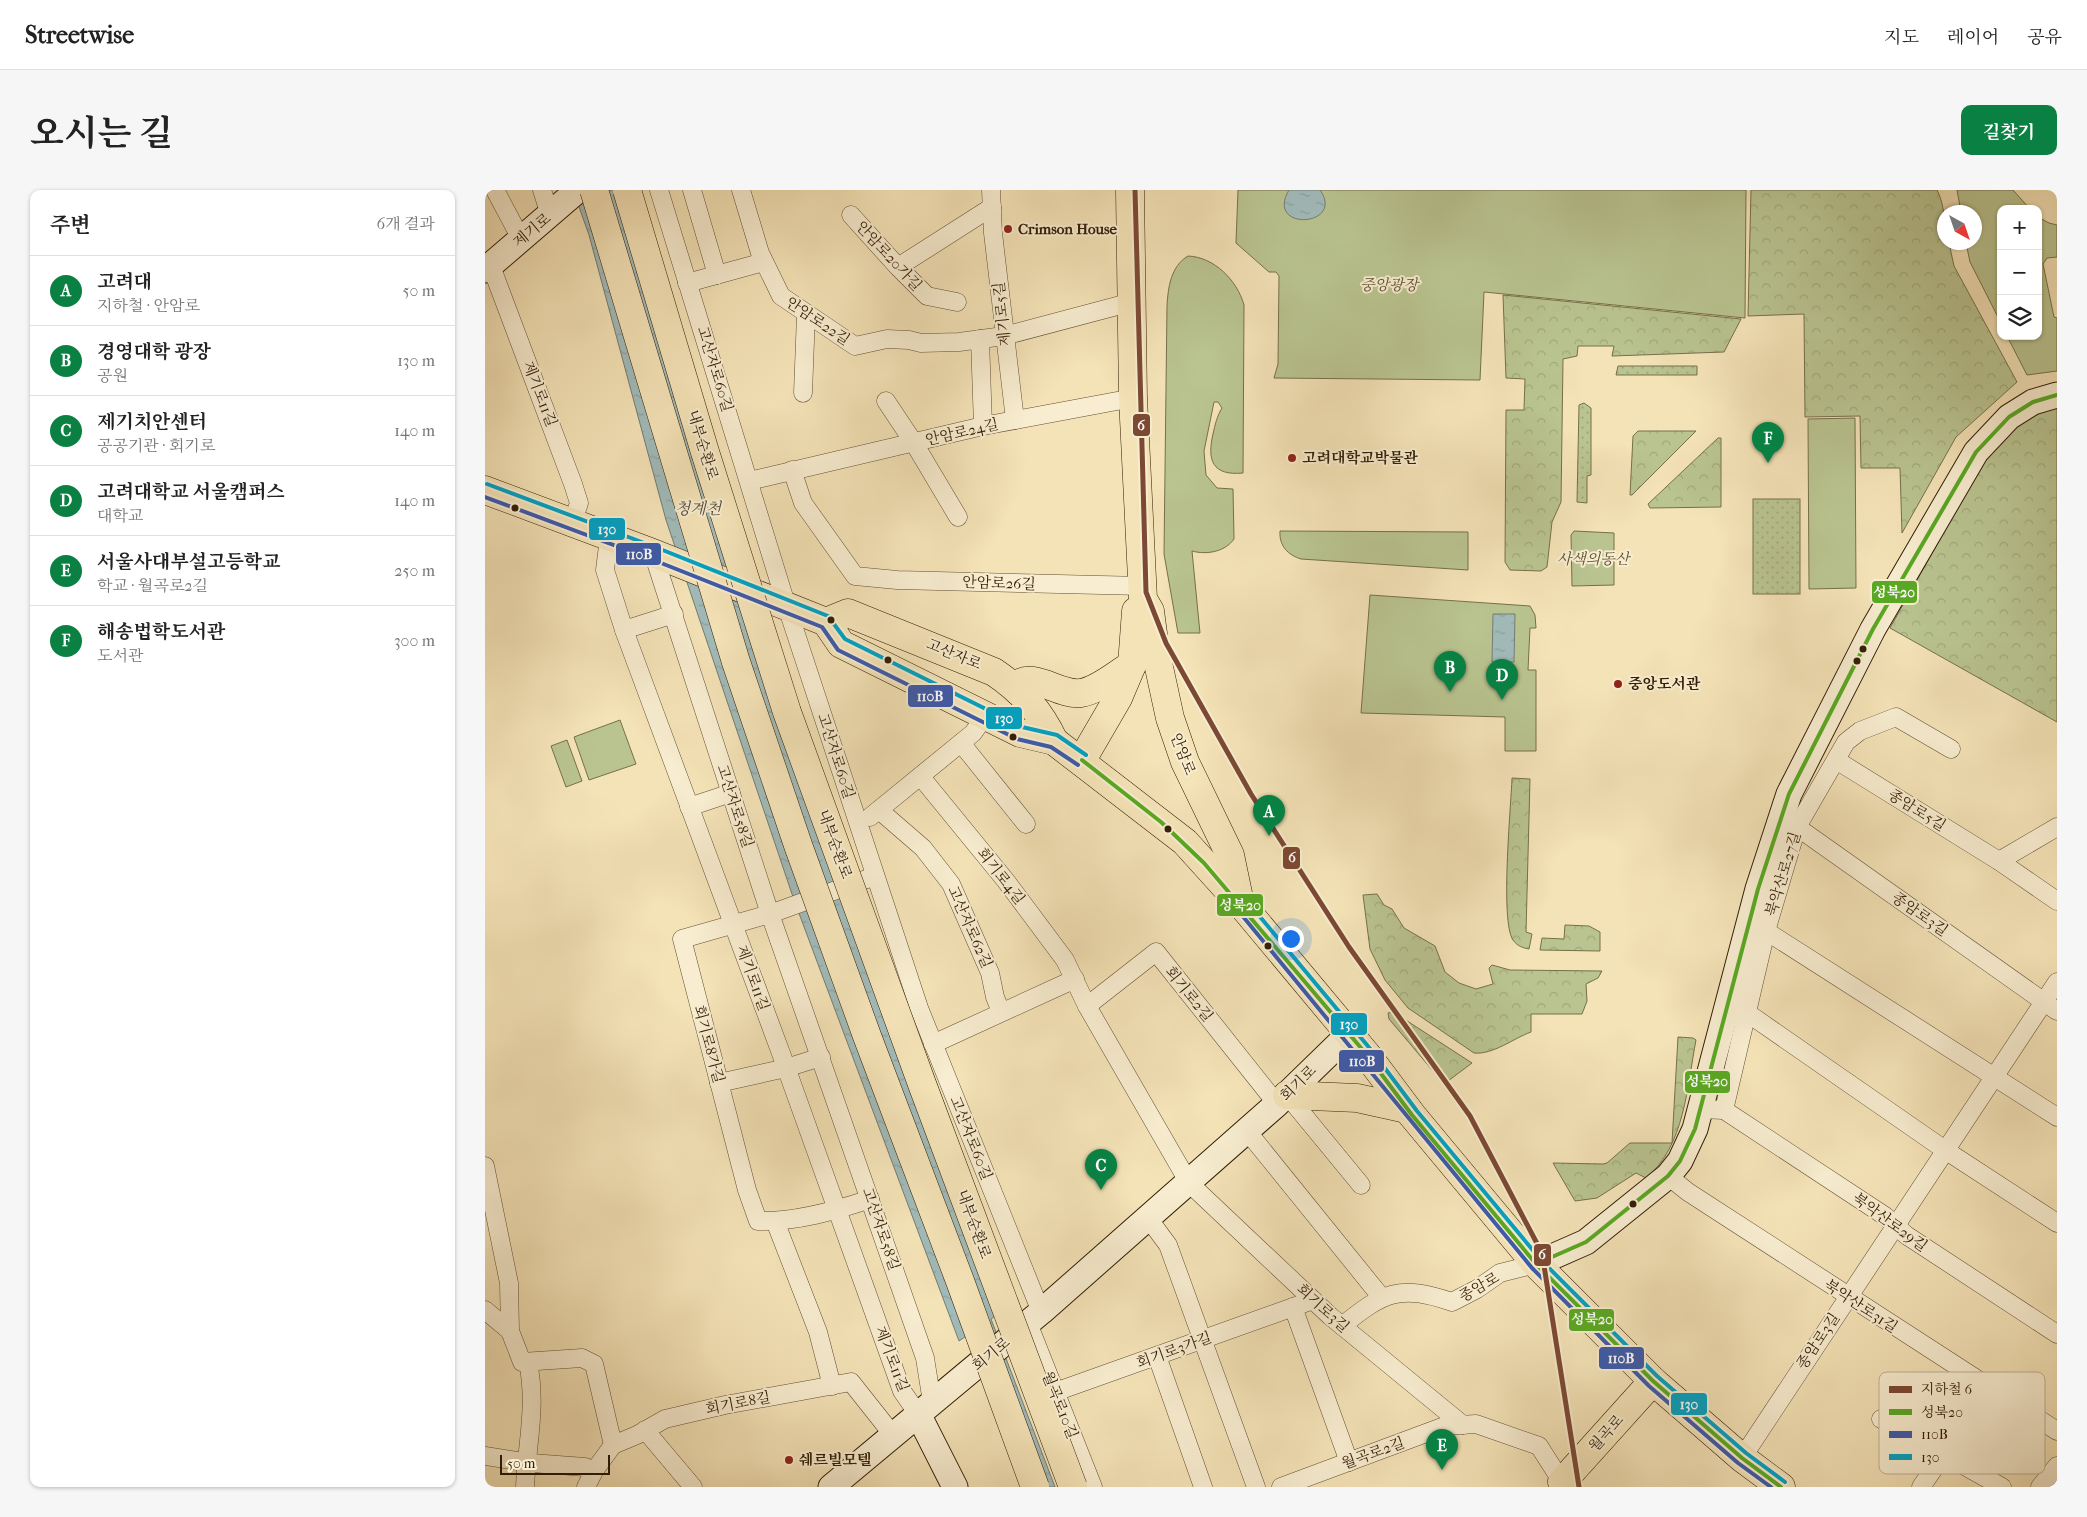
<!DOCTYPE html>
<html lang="ko">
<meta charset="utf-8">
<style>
:root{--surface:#fff;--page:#f6f6f6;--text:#222;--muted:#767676;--line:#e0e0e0;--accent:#0b8043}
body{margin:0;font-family:"IM FELL French Canon","Noto Serif KR",serif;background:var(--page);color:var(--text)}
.controls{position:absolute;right:15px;top:15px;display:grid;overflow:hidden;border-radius:10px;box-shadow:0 1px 4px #0004}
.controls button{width:45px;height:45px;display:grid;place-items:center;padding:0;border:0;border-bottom:1px solid var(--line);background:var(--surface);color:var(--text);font:25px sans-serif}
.compass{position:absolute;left:1452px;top:15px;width:45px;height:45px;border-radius:50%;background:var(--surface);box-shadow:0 1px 4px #0004;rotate:140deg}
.scale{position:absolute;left:15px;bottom:12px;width:110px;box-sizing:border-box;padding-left:5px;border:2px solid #321d05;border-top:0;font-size:14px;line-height:18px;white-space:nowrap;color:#321d05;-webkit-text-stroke:4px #f8edd0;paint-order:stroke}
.you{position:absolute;left:805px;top:748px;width:18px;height:18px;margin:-12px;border:4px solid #fff;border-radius:50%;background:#1a73e8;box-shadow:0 0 0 8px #1a73e833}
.badge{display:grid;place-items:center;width:32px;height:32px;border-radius:50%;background:var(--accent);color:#fff;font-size:16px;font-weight:700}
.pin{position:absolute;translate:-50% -41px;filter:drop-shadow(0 1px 2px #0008)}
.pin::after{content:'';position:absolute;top:26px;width:18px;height:15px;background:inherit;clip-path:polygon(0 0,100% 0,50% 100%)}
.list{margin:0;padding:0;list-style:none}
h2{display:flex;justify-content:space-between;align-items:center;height:65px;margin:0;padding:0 20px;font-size:21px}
h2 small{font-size:16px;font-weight:400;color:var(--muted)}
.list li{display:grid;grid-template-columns:32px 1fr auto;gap:15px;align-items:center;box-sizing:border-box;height:70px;padding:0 20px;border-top:1px solid var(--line)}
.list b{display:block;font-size:19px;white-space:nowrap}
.list p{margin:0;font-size:16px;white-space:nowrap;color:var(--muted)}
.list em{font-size:16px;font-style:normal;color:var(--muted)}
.icon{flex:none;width:28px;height:28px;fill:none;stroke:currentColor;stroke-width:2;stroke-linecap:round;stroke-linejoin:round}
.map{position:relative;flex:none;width:1572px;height:1297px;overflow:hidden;border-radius:10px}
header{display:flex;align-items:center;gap:30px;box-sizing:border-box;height:70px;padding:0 25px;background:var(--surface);border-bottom:1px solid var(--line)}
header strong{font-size:24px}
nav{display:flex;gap:28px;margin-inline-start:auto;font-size:18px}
.intro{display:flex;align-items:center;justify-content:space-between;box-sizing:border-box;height:120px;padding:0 30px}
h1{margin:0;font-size:35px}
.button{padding:12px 22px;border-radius:10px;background:var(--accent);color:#fff;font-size:18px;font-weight:700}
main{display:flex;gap:30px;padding:0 30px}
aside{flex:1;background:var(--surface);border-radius:10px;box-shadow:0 1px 4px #0004}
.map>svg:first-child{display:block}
</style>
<header>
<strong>Streetwise</strong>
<nav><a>지도</a><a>레이어</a><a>공유</a></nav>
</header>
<div class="intro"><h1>오시는 길</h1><a class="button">길찾기</a></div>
<main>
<aside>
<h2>주변<small>6개 결과</small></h2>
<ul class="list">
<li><span class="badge">A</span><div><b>고려대</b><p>지하철 · 안암로</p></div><em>50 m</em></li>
<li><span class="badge">B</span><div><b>경영대학 광장</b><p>공원</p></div><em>130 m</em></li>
<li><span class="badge">C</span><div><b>제기치안센터</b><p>공공기관 · 회기로</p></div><em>140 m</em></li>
<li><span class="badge">D</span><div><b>고려대학교 서울캠퍼스</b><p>대학교</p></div><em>140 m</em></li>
<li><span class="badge">E</span><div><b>서울사대부설고등학교</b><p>학교 · 월곡로2길</p></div><em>250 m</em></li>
<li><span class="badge">F</span><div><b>해송법학도서관</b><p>도서관</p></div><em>300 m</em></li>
</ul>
</aside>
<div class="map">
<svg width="1572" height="1297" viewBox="0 0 1572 1297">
<defs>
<pattern id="grass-dots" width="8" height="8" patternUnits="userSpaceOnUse" patternTransform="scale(1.25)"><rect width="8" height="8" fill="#b9c490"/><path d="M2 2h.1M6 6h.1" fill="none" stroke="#a0a87b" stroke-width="1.8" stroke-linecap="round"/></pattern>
<pattern id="forest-crowns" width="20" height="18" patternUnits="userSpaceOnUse" patternTransform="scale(1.25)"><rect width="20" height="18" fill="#b9c490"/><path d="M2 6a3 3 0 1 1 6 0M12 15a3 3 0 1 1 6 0" fill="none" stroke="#a0a87b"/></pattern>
<pattern id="water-ripples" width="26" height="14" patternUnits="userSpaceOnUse" patternTransform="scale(1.25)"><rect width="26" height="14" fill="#a1bbba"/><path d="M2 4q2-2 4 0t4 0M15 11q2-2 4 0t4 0" fill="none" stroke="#8ba09e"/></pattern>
</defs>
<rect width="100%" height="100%" fill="#f4e3b7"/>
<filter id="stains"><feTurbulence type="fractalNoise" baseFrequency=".004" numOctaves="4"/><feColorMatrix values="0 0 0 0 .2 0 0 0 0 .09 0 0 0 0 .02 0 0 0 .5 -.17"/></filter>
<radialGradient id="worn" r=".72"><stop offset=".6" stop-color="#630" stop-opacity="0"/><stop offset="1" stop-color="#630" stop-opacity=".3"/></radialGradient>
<g fill="url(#grass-dots)" stroke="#76704a">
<polygon points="1133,176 1212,176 1212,185 1131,185"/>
<polygon points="1099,213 1106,218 1106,285 1102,286 1102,313 1092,312 1094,215"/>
<rect x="1268" y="309" width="47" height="95"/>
</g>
<g fill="url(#forest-crowns)" stroke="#76704a">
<path d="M1266,0H1452C1460,15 1460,35 1460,52L1464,53L1469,76L1532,192L1471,247L1417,343L1415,278H1376L1375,226L1320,227L1319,124L1263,126Z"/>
<polygon points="1018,105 1256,129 1239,162 1127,166 1129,156 1093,156 1092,166 1078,169 1076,312 1067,332 1062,377 1056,381 1025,380 1020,372 1021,220 1039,220 1040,189 1021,188"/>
<polygon points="1572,217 1572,532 1405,438 1494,280 1513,252 1541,227"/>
<polygon points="1153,241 1211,241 1147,305 1145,305 1148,246"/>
<polygon points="1233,248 1236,248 1236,317 1165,318 1163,314"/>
<path d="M1027,588L1045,589L1041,742L1047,744L1044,759C1038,758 1032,756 1028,750C1015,731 1026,617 1027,588Z"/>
<path d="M892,704L899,715L907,719L919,738L950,756L960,782L974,793L991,799L1008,794L1004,778L1007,775L1025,780L1117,781L1113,788L1101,794L1102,811L1097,824H1046V842C1029,848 1008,865 989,863L923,818L900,790L885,759L878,705Z"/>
<polygon points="1080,735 1104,736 1115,742 1115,761 1055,760 1057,748 1079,749"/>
<polygon points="909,822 916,827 987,873 959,894 904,829 903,823"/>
<path d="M1193,847L1208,848L1211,850C1202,896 1200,956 1161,988L1151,983L1112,1008L1090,1011L1068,973L1118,974L1122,973L1145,953H1187Z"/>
</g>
<g fill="#b9c490" stroke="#76704a">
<polygon points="753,0 1261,0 1260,128 999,102 995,190 789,188 793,174 794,86 791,82 784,82 751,53"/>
<polygon points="1472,0 1528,0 1545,19 1516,19 1516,133 1485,72 1481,53 1490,52 1490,22 1476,22"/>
<polygon points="1553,27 1564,33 1572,35 1572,67 1562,68 1558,74 1569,127 1572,128 1572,181 1542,185 1522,146 1553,146"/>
<path d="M703,66C729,67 752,90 759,115L758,283C727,286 722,270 728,244C730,235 732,226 737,218L733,212H729L719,261L721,285L732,298L748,299L749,349C740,362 721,365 707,361L715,443H693L679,364L682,116C683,97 686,76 703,66Z"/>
<polygon points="1370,228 1371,398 1324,399 1323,229"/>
<path d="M795,341L983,342V380L816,369C803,365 794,356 795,341Z"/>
<polygon points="1089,341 1129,343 1129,395 1087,396 1086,345"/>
<polygon points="885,405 1045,416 1050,425 1051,438 1045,438 1043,480 1051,480 1051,561 1020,561 1020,527 876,523"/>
<polygon points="135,530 151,574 104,590 89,547"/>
<polygon points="82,550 97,591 81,597 66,556"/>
</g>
<g fill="url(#water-ripples)" stroke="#757c72">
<polygon points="88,0 154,0 301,487 532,1110 506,1129 570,1297 552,1297 493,1138 474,1151 309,710 181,330 104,45"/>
<path d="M804,0H835C861,37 779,42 804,0Z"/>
<polygon points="1008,424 1030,424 1029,472 1007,472"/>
</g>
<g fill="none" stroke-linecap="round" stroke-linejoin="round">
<defs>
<g id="street">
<polyline points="10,0 36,49"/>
<polyline points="57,0 65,25"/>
<polyline points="174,0 302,417 434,818 556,1122"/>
<polyline points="207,0 232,85"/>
<polyline points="256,0 275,63 296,106 370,156 402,149 424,150 436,153 474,152 519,146 647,112"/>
<polyline points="506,0 508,43 530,230"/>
<polyline points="366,25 413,77 442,106 472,112"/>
<polyline points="6,76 88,294 94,313 87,334"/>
<polyline points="413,77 507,17"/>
<polyline points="202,93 279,72"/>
<polyline points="495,149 498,236"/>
<polyline points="318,203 321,125"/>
<polyline points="401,211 429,253 473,327"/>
<polyline points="307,280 318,313 370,386 412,390 658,396"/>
<polyline points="264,291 498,236 648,208"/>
<polyline points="124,348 120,380 139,440 297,866 417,1201 433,1224"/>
<polyline points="168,363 285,724 440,1168 447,1212"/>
<polyline points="139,440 189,424"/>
<polyline points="476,553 541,634"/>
<polyline points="1351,570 1514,671 1572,711"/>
<polyline points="436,587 521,691 580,770 602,816 704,993 845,1126 978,1235"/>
<polyline points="204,617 246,603"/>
<polyline points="394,620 438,658 466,694 505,783 510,807 516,822"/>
<polyline points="385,627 488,543 501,525"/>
<polyline points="1312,637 1572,821"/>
<polyline points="1514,671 1572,637"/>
<polyline points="1281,741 1572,927"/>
<polyline points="602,816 671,762 792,914"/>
<polyline points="1261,822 1460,960 1572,1033"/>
<polyline points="448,854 590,789"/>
<polyline points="234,893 301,878 336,867"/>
<polyline points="802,905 876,995"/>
<polyline points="1215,919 1239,920 1281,741 1312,637 1361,552 1375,541 1411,527 1466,559"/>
<polyline points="1239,920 1400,1026 1421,1045 1572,1144"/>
<polyline points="762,941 897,1108"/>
<polyline points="0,976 24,1093 25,1141 37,1172 97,1168 109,1174 128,1255"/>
<polyline points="1183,986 1203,1002 1572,1241"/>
<path d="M385,1009C350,1021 311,1032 273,1031L262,1000L197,749L285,724L390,686"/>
<polyline points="663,1028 683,1055 771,1297"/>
<polyline points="290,1031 333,1142 347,1196"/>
<polyline points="808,1117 864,1272"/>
<polyline points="0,1120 25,1141"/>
<polyline points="543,1133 608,1297"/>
<path d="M857,1136C899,1102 914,1094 967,1112L992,1099L1015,1083L1051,1074"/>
<polyline points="672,1166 718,1297"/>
<polyline points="570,1202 828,1110"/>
<polyline points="1396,1229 1517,1297"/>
<polyline points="160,1240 208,1297"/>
<polyline points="0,1266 46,1273 100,1277 109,1281"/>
<polyline points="1257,1268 1572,792"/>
<path d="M40,1297C42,1252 52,1217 43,1172"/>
<polyline points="101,1297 109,1281 128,1255 152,1245 180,1229 240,1215 366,1192 408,1245"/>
<polyline points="796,1297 960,1236 991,1234 1054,1256 1077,1292"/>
<polyline points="1436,1297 1459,1264"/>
<polyline points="1555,1297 1572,1276"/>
</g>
<g id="secondary">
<polyline points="0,80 93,0"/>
<polyline points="1051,1074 1101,1052 1183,986 1195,971 1210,939 1273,699 1304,604 1388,439 1491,262 1524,227 1548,212 1572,205"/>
<polyline points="433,1224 470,1297"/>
<polyline points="346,1297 556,1122 792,914 864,844"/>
</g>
<g id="primary">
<polyline points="645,0 648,208 658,409 665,421 670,459 685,528 700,572 745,665 755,713"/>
<polyline points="0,300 168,363 341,432 356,454 535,543 569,551 700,652 756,714 882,865 927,925 1051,1074 1168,1191 1257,1268 1296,1297"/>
<path d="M341,432L363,423L509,482C537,501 555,521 569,551"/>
<path d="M530,496C549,480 573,506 596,503C614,500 631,484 647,475"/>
<polyline points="597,570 633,508 647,475 651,421"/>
<polyline points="802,905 872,908 922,919"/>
<polyline points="1079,1297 1077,1292 1168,1191"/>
</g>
</defs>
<use href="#street" stroke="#624e32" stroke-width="19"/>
<use href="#secondary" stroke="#321d05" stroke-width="27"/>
<use href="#primary" stroke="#321d05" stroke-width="29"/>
<use href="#street" stroke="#f8edd0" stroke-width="18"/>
<use href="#secondary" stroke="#f8edd0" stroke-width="25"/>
<use href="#primary" stroke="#f4e3b7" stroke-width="28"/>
<defs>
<g id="highway-bridge">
<polyline points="109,0 251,472 313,655 382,846 475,1091 550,1297"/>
<polyline points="142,0 220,262 302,522 437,894 588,1297"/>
</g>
</defs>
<use href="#highway-bridge" stroke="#321d05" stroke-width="29" stroke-linecap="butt"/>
<use href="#highway-bridge" stroke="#f4e3b7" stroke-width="28"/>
<defs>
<g id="bus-1">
<polyline points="597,570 676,632 719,673 882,865 927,925 1051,1074 1168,1191 1257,1268 1296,1297"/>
<polyline points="1051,1074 1101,1052 1183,986 1195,971 1210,939 1273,699 1304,604 1388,439 1491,262 1524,227 1548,212 1572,205"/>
</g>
<g id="bus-2">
<polyline points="0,307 166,369 337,437 353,460 532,549 566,557 593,575"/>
<polyline points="751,718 1047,1078 1164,1196 1253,1273 1286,1297"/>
</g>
<g id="bus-3">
<polyline points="2,294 170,357 343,426 360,449 537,537 572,545 601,565"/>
<polyline points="761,710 887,861 932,921 1056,1070 1172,1186 1261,1263 1300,1292"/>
</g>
</defs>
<use href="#bus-1" stroke="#f8edd0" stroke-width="8"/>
<use href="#bus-2" stroke="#f8edd0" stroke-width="8"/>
<use href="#bus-3" stroke="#f8edd0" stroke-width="8"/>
<use href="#bus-1" stroke="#59a923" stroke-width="4"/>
<use href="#bus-2" stroke="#3d5bab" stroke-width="4"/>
<use href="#bus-3" stroke="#02a2c4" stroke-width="4"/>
<defs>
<polyline id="metro-1" points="650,0 661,402 681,453 766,604 864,757 985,926 1057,1063 1094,1297"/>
</defs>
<use href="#metro-1" stroke="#f8edd0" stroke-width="9"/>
<use href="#metro-1" stroke="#7c4932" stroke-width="5"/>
</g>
<g fill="#8f2418" stroke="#f8edd0" stroke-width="2">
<circle cx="523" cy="39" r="5"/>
<circle cx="807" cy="268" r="5"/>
<circle cx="1133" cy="494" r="5"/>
<circle cx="304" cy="1270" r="5"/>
</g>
<g fill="#321d05" stroke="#f8edd0" stroke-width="2">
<circle cx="30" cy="318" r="4.5"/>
<circle cx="346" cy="430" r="4.5"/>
<circle cx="1378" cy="459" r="4.5"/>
<circle cx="403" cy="470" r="4.5"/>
<circle cx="1372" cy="471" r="4.5"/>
<circle cx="528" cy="547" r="4.5"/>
<circle cx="683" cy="639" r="4.5"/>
<circle cx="783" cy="756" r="4.5"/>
<circle cx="1148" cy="1014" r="4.5"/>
</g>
<g text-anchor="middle" stroke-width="4" stroke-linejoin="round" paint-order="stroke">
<g font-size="15" font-weight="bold" fill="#321d05" stroke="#f8edd0" text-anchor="start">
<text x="533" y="44">Crimson House</text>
<text x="817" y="273">고려대학교박물관</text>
<text x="1143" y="499">중앙도서관</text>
<text x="314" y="1275">쉐르빌모텔</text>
</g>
<g font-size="15" fill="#321d05" stroke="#f8edd0">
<text transform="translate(47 40) rotate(-40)" y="5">제기로</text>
<text transform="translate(404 66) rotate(47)" y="5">안암로20가길</text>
<text transform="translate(517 124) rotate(-96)" y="5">제기로5길</text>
<text transform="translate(333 131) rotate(34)" y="5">안암로22길</text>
<text transform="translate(230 179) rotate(73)" y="5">고산자로60길</text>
<text transform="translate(55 204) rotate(69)" y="5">제기로11길</text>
<text transform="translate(477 242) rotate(-13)" y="5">안암로24길</text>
<text transform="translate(218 255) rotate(73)" y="5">내부순환로</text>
<text transform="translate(514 393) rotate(2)" y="5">안암로26길</text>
<text transform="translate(469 464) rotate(22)" y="5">고산자로</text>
<text transform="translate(698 564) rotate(69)" y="5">안암로</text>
<text transform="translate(351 566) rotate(72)" y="5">고산자로60길</text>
<text transform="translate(250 616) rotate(72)" y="5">고산자로58길</text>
<text transform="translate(1432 620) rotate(32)" y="5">종암로5길</text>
<text transform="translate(350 654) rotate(70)" y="5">내부순환로</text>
<text transform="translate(1298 684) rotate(-73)" y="5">북악산로27길</text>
<text transform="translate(516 686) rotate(52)" y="5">회기로4길</text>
<text transform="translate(1435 724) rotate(35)" y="5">종암로3길</text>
<text transform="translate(485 737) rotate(66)" y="5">고산자로62길</text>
<text transform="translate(268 788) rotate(70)" y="5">제기로11길</text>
<text transform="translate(704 804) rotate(51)" y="5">회기로2길</text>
<text transform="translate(224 854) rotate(75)" y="5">회기로8가길</text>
<text transform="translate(813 893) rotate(-45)" y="5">회기로</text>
<text transform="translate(486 948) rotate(68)" y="5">고산자로60길</text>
<text transform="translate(1405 1032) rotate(36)" y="5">북악산로29길</text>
<text transform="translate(489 1034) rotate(70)" y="5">내부순환로</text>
<text transform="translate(396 1039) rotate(71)" y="5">고산자로58길</text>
<text transform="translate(994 1097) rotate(-30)" y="5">종암로</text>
<text transform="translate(1376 1116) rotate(33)" y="5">북악산로31길</text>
<text transform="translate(838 1118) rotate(42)" y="5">회기로3길</text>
<text transform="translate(1333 1151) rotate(-56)" y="5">종암로3길</text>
<text transform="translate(689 1160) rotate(-20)" y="5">회기로3가길</text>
<text transform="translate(506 1164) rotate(-40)" y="5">회기로</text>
<text transform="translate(407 1169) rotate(69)" y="5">제기로11길</text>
<text transform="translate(253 1213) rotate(-11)" y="5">회기로8길</text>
<text transform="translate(575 1215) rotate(68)" y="5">월곡로10길</text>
<text transform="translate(1121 1243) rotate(-48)" y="5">월곡로</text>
<text transform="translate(888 1263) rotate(-20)" y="5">월곡로2길</text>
</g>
<g font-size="15" font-style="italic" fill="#5a4f2f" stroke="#f8edd0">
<text x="904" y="100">중앙광장</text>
<text x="1108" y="374">사색의동산</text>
</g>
<g font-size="16" font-style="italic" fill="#534c3b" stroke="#f8edd0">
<text x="213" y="324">청계천</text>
</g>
</g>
<rect x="1394" y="1182" width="166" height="102" rx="8" fill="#f8edd0" stroke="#bdaf93" stroke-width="1"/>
<rect x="1404" y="1196" width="23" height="7" fill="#7c4932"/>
<rect x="1404" y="1219" width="23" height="6" fill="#59a923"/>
<rect x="1404" y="1241" width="23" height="7" fill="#3d5bab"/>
<rect x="1404" y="1264" width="23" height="6" fill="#02a2c4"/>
<g font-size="14" fill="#321d05">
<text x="1436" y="1204">지하철 6</text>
<text x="1436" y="1227">성북20</text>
<text x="1436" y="1249">110B</text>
<text x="1436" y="1272">130</text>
</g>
<g stroke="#f8edd0" stroke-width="2">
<rect x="647" y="223" width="19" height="24" rx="5" fill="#7c4932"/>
<rect x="103" y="327" width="38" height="24" rx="5" fill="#02a2c4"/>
<rect x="130" y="352" width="47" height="24" rx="5" fill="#3d5bab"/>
<rect x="1386" y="390" width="47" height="24" rx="5" fill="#59a923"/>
<rect x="422" y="494" width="47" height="24" rx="5" fill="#3d5bab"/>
<rect x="500" y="516" width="38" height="24" rx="5" fill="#02a2c4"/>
<rect x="797" y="656" width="19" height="24" rx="5" fill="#7c4932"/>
<rect x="731" y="703" width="48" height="24" rx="5" fill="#59a923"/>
<rect x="845" y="822" width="38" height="24" rx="5" fill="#02a2c4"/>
<rect x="853" y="859" width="47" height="24" rx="5" fill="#3d5bab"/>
<rect x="1199" y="880" width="47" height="24" rx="5" fill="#59a923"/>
<rect x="1048" y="1053" width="19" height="24" rx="5" fill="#7c4932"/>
<rect x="1083" y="1118" width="47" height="24" rx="5" fill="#59a923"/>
<rect x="1113" y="1156" width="47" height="24" rx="5" fill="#3d5bab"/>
<rect x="1185" y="1202" width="38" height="24" rx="5" fill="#02a2c4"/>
</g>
<g font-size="14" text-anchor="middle" font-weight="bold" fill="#fff">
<text x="656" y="240">6</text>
<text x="122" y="344">130</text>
<text x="154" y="369">110B</text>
<text x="1409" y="407">성북20</text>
<text x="445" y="511">110B</text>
<text x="519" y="533">130</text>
<text x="807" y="672">6</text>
<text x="755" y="720">성북20</text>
<text x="864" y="839">130</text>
<text x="877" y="876">110B</text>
<text x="1222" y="896">성북20</text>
<text x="1057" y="1069">6</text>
<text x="1107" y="1134">성북20</text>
<text x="1136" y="1173">110B</text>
<text x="1204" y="1219">130</text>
</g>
<rect width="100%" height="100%" filter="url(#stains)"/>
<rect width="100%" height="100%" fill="url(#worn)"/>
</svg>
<div class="controls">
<button>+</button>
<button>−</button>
<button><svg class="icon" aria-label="layers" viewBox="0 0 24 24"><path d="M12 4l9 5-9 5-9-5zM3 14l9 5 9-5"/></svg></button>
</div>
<svg class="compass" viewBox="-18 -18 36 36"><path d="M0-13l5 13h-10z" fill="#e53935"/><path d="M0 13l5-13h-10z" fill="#767676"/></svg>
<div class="scale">50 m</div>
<div class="you"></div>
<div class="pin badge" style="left:784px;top:646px">A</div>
<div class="pin badge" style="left:965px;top:502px">B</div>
<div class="pin badge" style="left:616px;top:1000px">C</div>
<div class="pin badge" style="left:1017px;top:510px">D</div>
<div class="pin badge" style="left:957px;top:1280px">E</div>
<div class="pin badge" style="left:1283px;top:273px">F</div>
</div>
</main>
